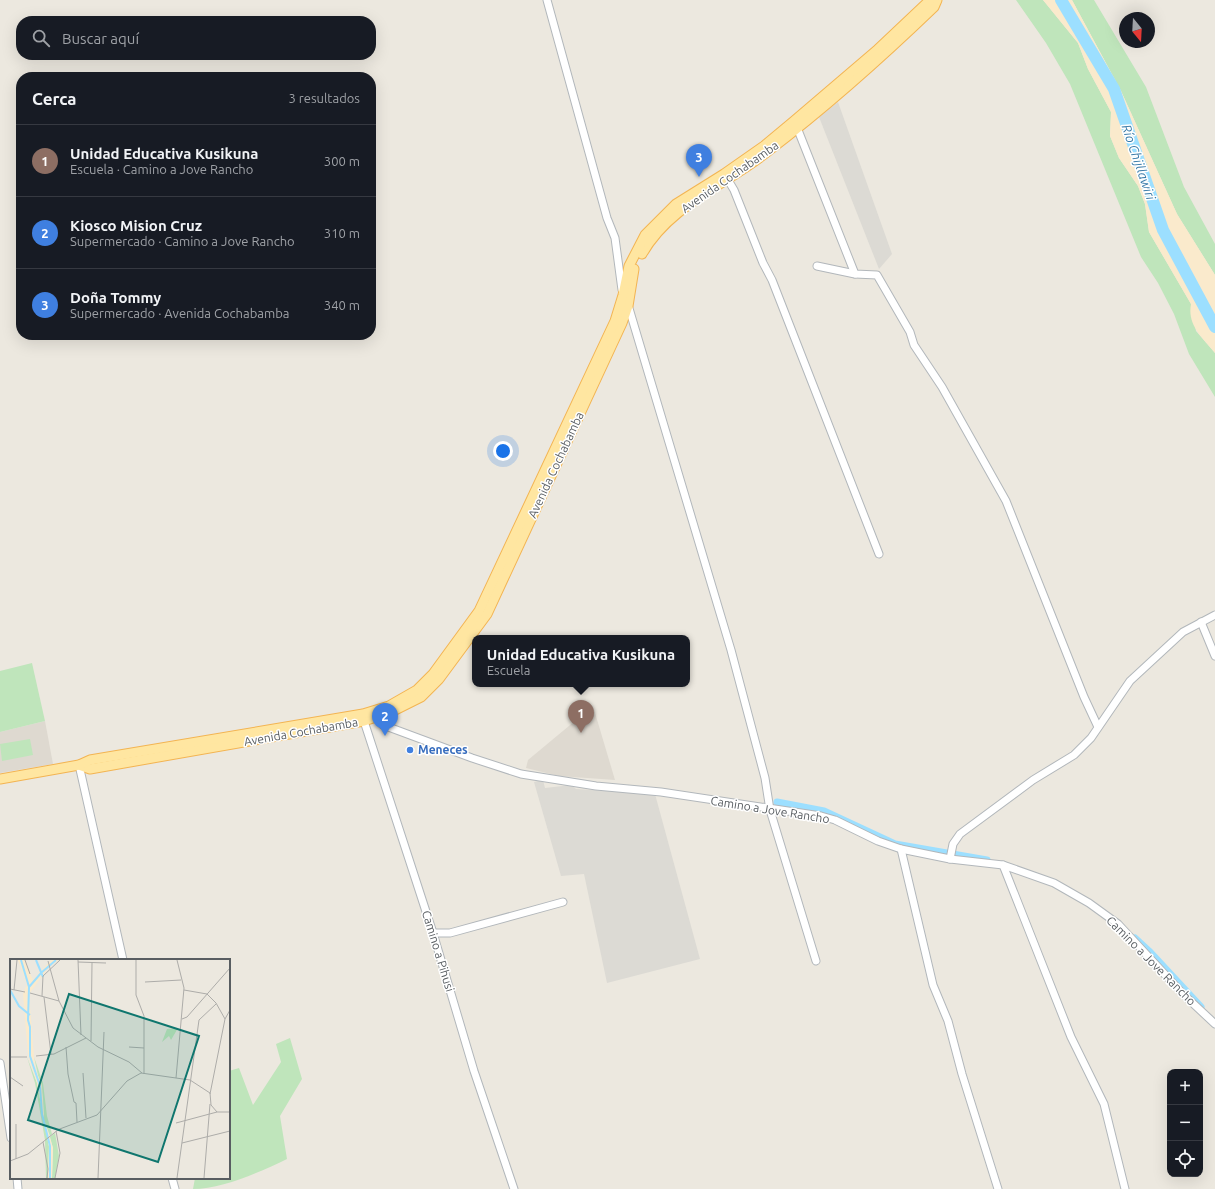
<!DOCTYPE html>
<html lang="es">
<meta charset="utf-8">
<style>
:root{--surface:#171b24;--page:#20242c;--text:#f1f3f6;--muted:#9ea1a6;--line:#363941;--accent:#eb272c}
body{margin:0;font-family:Ubuntu,sans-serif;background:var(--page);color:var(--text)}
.controls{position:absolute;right:12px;bottom:12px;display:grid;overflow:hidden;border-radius:8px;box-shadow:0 4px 16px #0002}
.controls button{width:36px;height:36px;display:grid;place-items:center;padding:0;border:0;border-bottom:1px solid var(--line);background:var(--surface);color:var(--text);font:20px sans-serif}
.compass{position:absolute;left:1119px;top:12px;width:36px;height:36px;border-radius:50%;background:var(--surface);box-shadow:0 4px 16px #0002;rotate:162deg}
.you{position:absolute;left:503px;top:451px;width:14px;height:14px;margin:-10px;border:3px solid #fff;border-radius:50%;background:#1a73e8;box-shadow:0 0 0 6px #1a73e833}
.badge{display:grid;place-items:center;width:26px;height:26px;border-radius:50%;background:var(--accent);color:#fff;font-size:13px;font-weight:700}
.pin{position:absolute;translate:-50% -33px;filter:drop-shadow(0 1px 2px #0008)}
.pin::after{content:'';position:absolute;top:21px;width:14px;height:12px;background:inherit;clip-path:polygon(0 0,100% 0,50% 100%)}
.popup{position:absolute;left:472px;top:635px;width:218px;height:52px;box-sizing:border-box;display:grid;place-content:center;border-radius:8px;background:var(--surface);filter:drop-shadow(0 1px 3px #0005);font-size:13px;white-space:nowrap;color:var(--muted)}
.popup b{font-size:15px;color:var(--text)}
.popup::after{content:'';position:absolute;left:50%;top:100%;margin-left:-8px;border:8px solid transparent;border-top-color:var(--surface)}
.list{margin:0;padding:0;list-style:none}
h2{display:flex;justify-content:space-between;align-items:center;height:52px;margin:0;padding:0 16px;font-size:17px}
h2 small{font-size:13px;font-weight:400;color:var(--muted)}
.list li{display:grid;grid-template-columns:26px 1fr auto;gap:12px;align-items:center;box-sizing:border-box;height:72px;padding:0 16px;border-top:1px solid var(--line)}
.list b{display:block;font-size:15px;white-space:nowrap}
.list p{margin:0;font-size:13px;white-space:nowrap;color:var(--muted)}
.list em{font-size:13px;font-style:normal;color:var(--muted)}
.icon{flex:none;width:22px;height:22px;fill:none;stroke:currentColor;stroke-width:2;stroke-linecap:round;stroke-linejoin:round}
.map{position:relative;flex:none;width:1215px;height:1189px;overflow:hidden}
.search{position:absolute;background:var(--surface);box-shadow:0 4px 16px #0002;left:16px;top:16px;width:360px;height:44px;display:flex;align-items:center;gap:10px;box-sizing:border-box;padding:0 14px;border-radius:16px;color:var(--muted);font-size:15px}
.panel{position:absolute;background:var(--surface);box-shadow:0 4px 16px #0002;left:16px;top:72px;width:360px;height:268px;border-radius:16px}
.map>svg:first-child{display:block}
</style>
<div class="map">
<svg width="1215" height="1189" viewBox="0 0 1215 1189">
<rect width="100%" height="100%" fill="#ece8df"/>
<g fill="#dcdad4">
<polygon points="838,102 892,254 879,269 819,117"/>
<polygon points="543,780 545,788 571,785 576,789 655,794 700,959 607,983 584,874 561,876 534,782"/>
</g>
<g fill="#ded9d0">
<polygon points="593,706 615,780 559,776 526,768 528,760"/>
<polygon points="45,721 53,764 0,773 0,732"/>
</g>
<g fill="#bfe5bb">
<polygon points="1016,0 1043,0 1078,43 1088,69 1111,112 1110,136 1119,158 1138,186 1145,204 1149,232 1191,304 1196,331 1215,353 1215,397 1189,354 1174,314 1158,283 1141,257 1070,84 1046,43"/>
<polygon points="1072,0 1094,0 1146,87 1184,187 1215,244 1215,275 1177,214 1121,91"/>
<polygon points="32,663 45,721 0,732 0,671"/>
<polygon points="30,739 33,755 2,761 0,744"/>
<path d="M290,1038L302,1079L280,1116L287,1159C260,1172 222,1189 193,1189L195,1178H229V1071L239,1068L253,1105L281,1062L276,1044Z"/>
</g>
<path fill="#faeacc" d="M1043,0H1072L1121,91L1177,214L1215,275V353C1202,337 1187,325 1191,304L1149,232L1145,204L1138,186L1119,158L1110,136L1111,112L1088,69L1078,43Z"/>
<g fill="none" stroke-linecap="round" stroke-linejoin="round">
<g stroke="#9cdfff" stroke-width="7">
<polyline points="777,802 824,811 895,844 987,860"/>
<polyline points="1135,938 1149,951 1201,1007"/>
</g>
<polyline stroke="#9cdfff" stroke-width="12" points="1061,0 1114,89 1163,230 1215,327"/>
<defs>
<g id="minor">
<polyline points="547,0 607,218 615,238 622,290"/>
<polyline points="796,125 855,274 877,275 910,332 914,345 942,387 1006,501 1084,697 1098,727"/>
<polyline points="725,175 734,190 763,263 772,280 879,554"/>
<polyline points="817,266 855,274"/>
<polyline points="628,305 731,650 765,778 770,810 816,961"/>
<polyline points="1201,622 1215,656"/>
<polyline points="377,712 383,725 472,758 521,774 596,786 661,792 821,816 835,820 878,841 901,849 950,859 1003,865 1054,883 1089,903 1118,924 1183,994 1215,1024"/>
<polyline points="363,718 433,933 474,1071 514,1189"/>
<polyline points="79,765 123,960"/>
<polyline points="901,849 933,985 948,1021 962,1074 998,1189"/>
<polyline points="950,859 953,844 960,834 1033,780 1074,755 1091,738 1130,681 1183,632 1215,615"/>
<polyline points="1003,865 1071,1037 1104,1104 1125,1189"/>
<polyline points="433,933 450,933 563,902"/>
<polyline points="0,1063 11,1138"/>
<polyline points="17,1178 18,1189"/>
<polyline points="172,1178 175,1189"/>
</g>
<g id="major">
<path d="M642,254C669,206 725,185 767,152C826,107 881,58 934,7L937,0"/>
<polyline points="79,765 90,769 364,721 393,711 421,697 439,679 487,614 622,323 628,306 634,269"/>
<polyline points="0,779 79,765 90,760 363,714 389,706 417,690 433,674 479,611 615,321 623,295 629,266 645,235 676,204 724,174 764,146 794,121 876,51 930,0"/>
</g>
</defs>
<use href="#minor" stroke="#b2b7bb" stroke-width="9"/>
<use href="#major" stroke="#f3b452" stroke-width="11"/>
<use href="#minor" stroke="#fff" stroke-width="7"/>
<use href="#major" stroke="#ffe6a1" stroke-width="9"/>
</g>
<circle fill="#3f7fe0" stroke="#fff" stroke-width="1.5" cx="410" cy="750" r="4"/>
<g text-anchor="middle" stroke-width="3" stroke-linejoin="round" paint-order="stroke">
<g font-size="12" fill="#585d61" stroke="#fff">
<text transform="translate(730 177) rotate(-35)" y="4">Avenida Cochabamba</text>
<text transform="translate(556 465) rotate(-65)" y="4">Avenida Cochabamba</text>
<text transform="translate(301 732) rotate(-10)" y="4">Avenida Cochabamba</text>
<text transform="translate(770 810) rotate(9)" y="4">Camino a Jove Rancho</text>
<text transform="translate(438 951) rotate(73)" y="4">Camino a Pihusi</text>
<text transform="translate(1151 961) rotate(45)" y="4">Camino a Jove Rancho</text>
</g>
<g font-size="12" font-weight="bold" fill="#366cbe" stroke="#fff" text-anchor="start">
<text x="418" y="754">Meneces</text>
</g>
<g font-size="13" font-style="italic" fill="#377aa8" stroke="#fff">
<text transform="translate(1139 162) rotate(71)" y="5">Río Chijllawiri</text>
</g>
</g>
<g transform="translate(10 959)">
<rect width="220" height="220" fill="#ece8df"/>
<path d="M168,69L161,81L159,77L152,83L157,70ZM17,98L27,124L39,188L38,219H36L35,181L25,124ZM24,98L33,124L37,157L42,175L40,177L34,161L33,139ZM45,174L49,197L45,219H42L43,189L40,178Z" fill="#bfe5bb"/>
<path d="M8,1H14L23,21L41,1H49L39,8L19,35L25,110L32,126L34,161L43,189L42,219H38L39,187L27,124L18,96L13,35L17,25Z" fill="#faeacc"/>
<path fill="none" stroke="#9cdfff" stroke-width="2" d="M11,1L19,28L18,61L20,68V97L30,127L32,155L40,187V219M26,1L33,18M19,28L31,14L46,1M0,31L9,47L20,56"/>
<path fill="none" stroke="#adaca9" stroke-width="1" d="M15,1L20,15M68,1L71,76M126,1V36L134,57V115M38,2L49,42L63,69L88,88L119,103L132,114M68,3L96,4M135,23L171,21M0,30L15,33M4,31L7,1M174,31L197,35L206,44L215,60M20,34L49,42M32,37L33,17L50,1M34,38L41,95M172,60L177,58L220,9M81,82L82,4M56,88L58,115L64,143L66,144L67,163M119,88L134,89M26,97L44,95L76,79M0,98H17M73,114L76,159M0,118L13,127M166,119L174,29L167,1M200,135L215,60L220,51M166,164L207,153M6,165V200M47,171L87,156L117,122L131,114L180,121L200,134L201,146L207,153H220M33,183L38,210L37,219M172,184L220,172M0,202L18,195L49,170M45,219L50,194L46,172M88,219L94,73M167,219L189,61L206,45M194,219L200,145"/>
<path fill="#0f766e" fill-opacity="0.15" stroke="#0f766e" stroke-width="2" d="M59,35L189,77L148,203L18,161Z"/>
<rect width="220" height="220" fill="none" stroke="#585d61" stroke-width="2"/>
</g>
</svg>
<div class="controls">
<button>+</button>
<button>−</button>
<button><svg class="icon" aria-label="locate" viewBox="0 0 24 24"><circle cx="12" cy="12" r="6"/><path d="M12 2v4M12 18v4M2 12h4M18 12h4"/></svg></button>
</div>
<svg class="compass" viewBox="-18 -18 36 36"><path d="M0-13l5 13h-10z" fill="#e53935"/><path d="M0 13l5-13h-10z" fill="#9ea1a6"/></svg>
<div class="you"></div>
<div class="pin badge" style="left:581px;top:733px;background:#8d6e63">1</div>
<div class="popup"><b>Unidad Educativa Kusikuna</b>Escuela</div>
<div class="pin badge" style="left:385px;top:736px;background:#3f7fe0">2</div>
<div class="pin badge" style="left:699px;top:177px;background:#3f7fe0">3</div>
<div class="search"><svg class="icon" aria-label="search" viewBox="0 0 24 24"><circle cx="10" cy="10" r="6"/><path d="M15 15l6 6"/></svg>Buscar aquí</div>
<section class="panel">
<h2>Cerca<small>3 resultados</small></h2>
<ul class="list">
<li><span class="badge" style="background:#8d6e63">1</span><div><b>Unidad Educativa Kusikuna</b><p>Escuela · Camino a Jove Rancho</p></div><em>300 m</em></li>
<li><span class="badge" style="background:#3f7fe0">2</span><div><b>Kiosco Mision Cruz</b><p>Supermercado · Camino a Jove Rancho</p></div><em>310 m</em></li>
<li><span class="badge" style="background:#3f7fe0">3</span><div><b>Doña Tommy</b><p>Supermercado · Avenida Cochabamba</p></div><em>340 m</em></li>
</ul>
</section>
</div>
